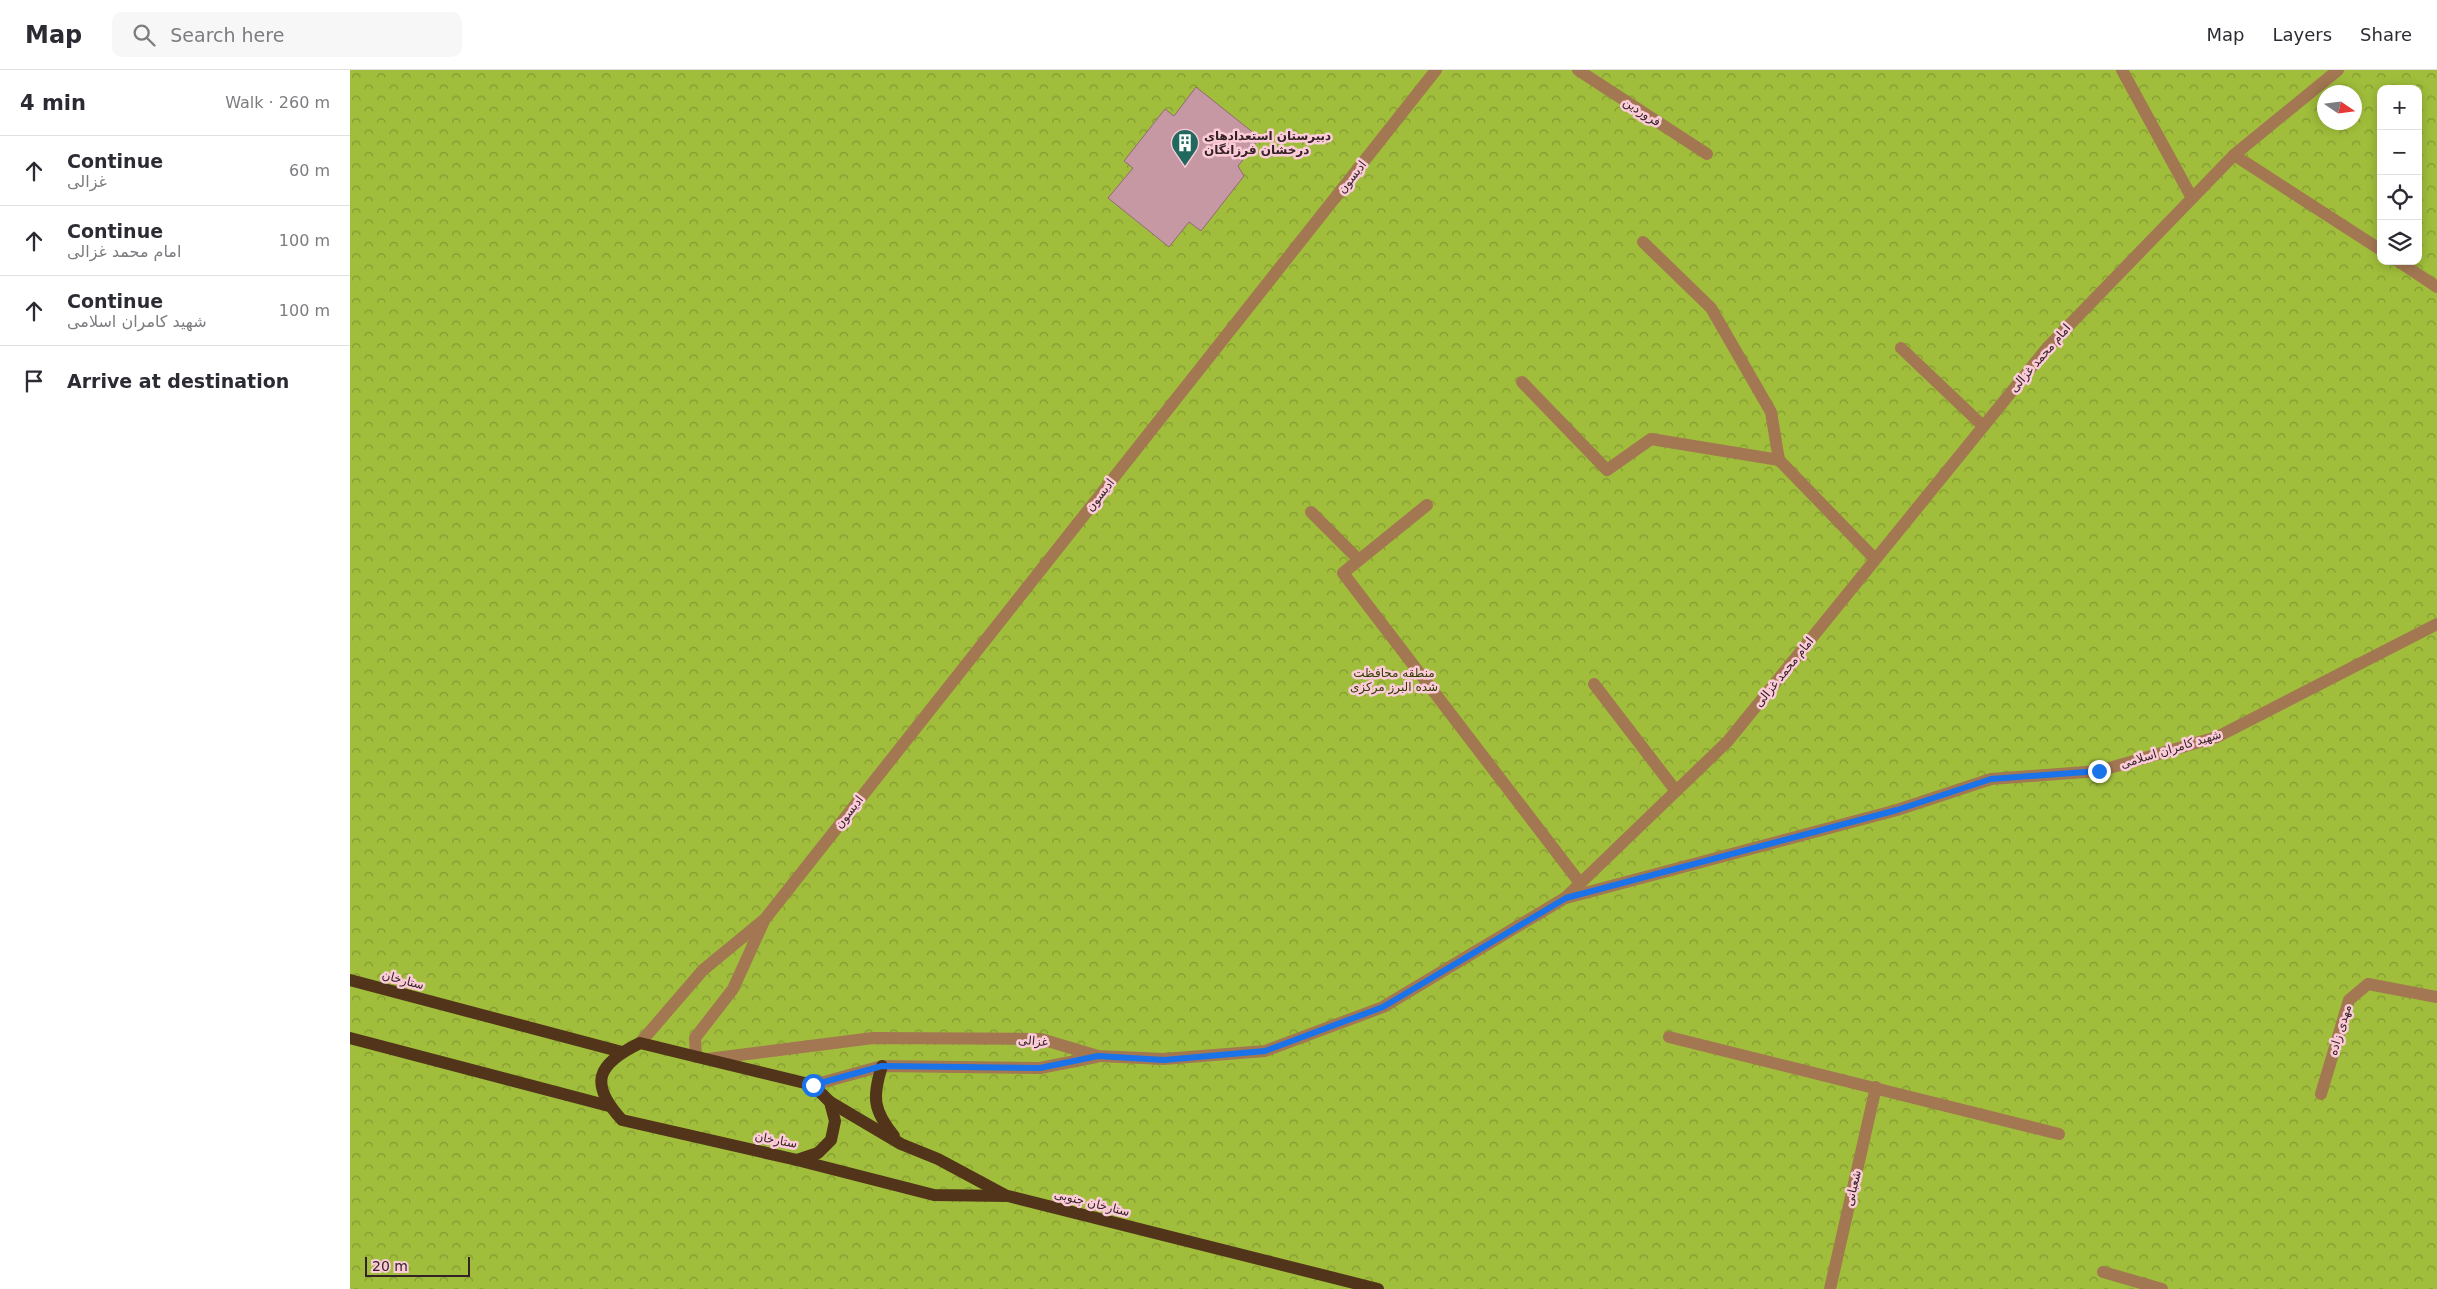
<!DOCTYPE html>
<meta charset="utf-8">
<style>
:root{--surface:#fff;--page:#f7f7f7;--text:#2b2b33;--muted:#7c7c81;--line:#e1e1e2}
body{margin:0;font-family:"DejaVu Sans",Vazirmatn,sans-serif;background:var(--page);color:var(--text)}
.controls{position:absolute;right:15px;top:15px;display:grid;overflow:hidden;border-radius:10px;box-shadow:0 2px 12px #0003}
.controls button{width:45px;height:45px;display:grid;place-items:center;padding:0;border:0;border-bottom:1px solid var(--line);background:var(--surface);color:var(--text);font:25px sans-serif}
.compass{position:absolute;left:1967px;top:15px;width:45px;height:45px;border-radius:50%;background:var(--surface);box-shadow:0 2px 12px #0003;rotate:103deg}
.scale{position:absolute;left:15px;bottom:12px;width:105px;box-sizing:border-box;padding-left:5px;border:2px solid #342227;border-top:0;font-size:14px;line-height:18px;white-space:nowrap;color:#342227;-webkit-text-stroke:4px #fbcbd8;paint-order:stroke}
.stop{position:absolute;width:15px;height:15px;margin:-11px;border:4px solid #1a73e8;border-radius:50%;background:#fff}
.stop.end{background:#1a73e8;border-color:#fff;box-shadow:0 1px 5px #0008}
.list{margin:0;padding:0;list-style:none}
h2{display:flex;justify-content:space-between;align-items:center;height:65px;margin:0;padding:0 20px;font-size:21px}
h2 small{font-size:16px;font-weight:400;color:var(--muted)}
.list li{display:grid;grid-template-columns:32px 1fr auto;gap:15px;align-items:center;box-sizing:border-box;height:70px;padding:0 20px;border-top:1px solid var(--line)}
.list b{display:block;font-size:19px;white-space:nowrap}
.list p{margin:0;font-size:16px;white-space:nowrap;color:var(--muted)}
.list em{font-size:16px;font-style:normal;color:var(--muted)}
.icon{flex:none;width:28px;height:28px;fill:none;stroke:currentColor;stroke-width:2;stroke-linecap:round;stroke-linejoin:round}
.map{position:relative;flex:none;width:2087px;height:1219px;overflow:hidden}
header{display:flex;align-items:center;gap:30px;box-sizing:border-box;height:70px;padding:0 25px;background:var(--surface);border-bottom:1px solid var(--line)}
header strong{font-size:24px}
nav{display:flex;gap:28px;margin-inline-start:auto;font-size:18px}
.search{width:350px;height:45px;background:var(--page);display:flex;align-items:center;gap:12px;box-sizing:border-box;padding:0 18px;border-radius:10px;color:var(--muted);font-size:19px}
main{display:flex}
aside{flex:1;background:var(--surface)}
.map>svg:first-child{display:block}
</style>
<header>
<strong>Map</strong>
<div class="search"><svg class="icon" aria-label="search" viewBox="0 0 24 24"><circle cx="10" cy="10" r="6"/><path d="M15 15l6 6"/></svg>Search here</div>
<nav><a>Map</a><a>Layers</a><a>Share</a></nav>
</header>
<main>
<aside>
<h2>4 min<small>Walk · 260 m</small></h2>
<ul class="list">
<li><svg class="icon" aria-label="ahead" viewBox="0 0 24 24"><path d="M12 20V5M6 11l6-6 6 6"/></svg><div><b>Continue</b><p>غزالی</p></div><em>60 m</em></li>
<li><svg class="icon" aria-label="ahead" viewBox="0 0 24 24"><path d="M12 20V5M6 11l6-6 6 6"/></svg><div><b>Continue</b><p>امام محمد غزالی</p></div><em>100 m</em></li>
<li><svg class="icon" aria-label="ahead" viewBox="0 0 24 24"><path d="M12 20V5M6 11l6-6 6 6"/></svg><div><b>Continue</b><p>شهید کامران اسلامی</p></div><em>100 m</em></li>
<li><svg class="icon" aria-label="arrive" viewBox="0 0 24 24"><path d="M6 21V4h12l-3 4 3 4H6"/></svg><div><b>Arrive at destination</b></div></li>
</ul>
</aside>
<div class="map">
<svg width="2087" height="1219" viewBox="0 0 2087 1219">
<defs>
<pattern id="park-crowns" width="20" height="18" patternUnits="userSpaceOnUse" patternTransform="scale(1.25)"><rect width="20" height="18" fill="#a0be3b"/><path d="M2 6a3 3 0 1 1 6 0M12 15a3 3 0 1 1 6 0" fill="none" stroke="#839a32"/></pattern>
</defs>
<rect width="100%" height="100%" fill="#fbcbd8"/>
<path fill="url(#park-crowns)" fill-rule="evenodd" d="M0,0H2087V1219H0ZM2031,19H2068V191H2031ZM1974,22H2004V52H1974Z"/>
<polygon fill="#c598a4" stroke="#936974" points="846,17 910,68 888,96 894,106 851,161 839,152 819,177 758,128 783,98 774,91 815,39 824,46"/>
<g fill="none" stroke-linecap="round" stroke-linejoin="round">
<g stroke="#a37752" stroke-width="12">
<polyline points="1228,0 1357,84"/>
<polyline points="1772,0 1842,128"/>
<polyline points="1884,85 2031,180"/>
<polyline points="1293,172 1361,238 1421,342 1429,390 1525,489"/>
<polyline points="2048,191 2087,217"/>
<polyline points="1551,278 1633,356"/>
<polyline points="1172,312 1257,400 1301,369 1429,390"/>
<polyline points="1077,435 993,503 1230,813"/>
<polyline points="961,442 1009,490"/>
<polyline points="1244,614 1326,721"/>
<polyline points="1216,828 1547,740 1641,709 1749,701 1867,667 2087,554"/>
<polyline points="1319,967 1709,1064"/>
<polyline points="290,973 353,900 415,849 1086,0"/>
<polyline points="346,987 345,968 383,919 414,851"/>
<polyline points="358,989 523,968 691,969 748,986 814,989 915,981 1033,937 1215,828 1378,671 1697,278 1884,85 1988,0"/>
<polyline points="463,1015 532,996 690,998 746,987"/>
<polyline points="1971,1024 1999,930 2018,914 2087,927"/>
<polyline points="1753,1202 1812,1219"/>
<polyline points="1480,1219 1526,1017"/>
</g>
<g stroke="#51341a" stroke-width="12">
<polyline points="0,910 272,982"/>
<polyline points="0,968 259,1036"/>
<path d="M290,973L463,1015L480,1032L485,1051L481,1070L468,1083L447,1090L272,1050C238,1013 247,994 290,973Z"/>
<path d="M532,996C522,1027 523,1040 544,1066"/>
<polyline points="480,1032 551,1074 588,1089 655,1125"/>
<polyline points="447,1090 584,1125 658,1126 1028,1219"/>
</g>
</g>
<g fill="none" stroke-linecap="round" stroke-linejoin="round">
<polyline stroke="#1a73e8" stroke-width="6" points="463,1015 532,996 690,998 748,986 814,990 915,981 1033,937 1216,828 1547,740 1641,709 1749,701"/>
</g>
<defs>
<symbol id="building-pin" viewBox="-11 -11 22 30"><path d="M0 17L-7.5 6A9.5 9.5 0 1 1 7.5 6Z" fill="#21695e" stroke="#fbcbd8"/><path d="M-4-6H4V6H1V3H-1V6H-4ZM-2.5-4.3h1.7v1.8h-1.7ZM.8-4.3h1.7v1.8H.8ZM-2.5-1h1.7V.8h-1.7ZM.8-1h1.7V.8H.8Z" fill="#fff"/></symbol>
</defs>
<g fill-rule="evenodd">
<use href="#building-pin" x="819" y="57" width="32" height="43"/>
</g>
<g text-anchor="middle" stroke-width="5" stroke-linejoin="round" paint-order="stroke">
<g font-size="12" fill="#342227" stroke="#fbcbd8">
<text transform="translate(1292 42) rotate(33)" y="4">فروردین</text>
<text transform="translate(1002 107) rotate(-52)" y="4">ادیسون</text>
<text transform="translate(1690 288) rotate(-49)" y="4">امام محمد غزالی</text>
<text transform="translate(750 425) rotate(-52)" y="4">ادیسون</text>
<text transform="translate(1434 602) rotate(-51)" y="4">امام محمد غزالی</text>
<text transform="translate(1821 679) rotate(-17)" y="4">شهید کامران اسلامی</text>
<text transform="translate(499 742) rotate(-52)" y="4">ادیسون</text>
<text transform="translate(53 910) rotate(15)" y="4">ستارخان</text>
<text transform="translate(1990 960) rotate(-73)" y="4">مهدی زاده</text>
<text transform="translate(683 971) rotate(5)" y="4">غزالی</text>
<text transform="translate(426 1070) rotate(11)" y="4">ستارخان</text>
<text transform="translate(1503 1118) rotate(-77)" y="4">شعبانی</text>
<text transform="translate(742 1133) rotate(14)" y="4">ستارخان جنوبی</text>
</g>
<g font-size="12" font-weight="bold" fill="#342227" stroke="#fbcbd8" text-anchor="start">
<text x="854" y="70">دبیرستان استعدادهای<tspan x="854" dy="14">درخشان فرزانگان</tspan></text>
</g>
<g font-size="12" fill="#313d03" stroke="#fbcbd8">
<text x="1044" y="607">منطقه محافظت<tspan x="1044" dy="14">شده البرز مرکزی</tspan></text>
</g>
</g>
</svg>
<div class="controls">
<button>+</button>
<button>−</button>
<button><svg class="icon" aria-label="locate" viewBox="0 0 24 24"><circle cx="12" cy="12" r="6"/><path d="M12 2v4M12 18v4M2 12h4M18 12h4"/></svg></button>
<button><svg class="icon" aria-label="layers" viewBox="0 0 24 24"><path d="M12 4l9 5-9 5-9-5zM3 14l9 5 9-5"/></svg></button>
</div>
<svg class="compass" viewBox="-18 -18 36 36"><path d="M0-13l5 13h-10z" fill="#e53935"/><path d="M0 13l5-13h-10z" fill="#7c7c81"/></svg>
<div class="scale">20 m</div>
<div class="stop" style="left:463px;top:1015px"></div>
<div class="stop end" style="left:1749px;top:701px"></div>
</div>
</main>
